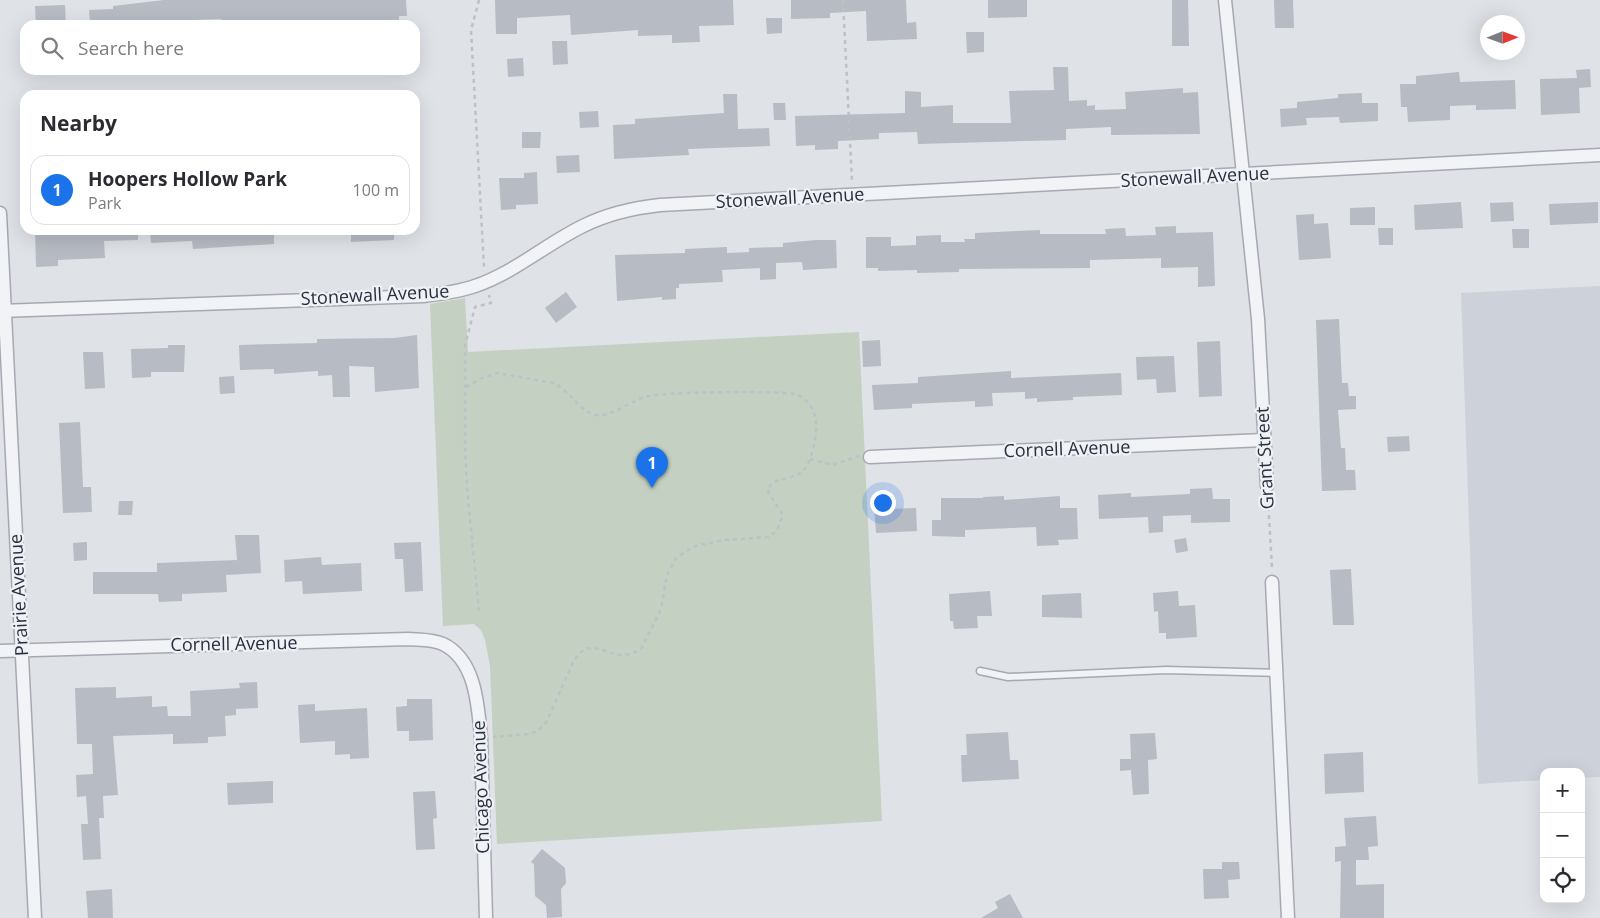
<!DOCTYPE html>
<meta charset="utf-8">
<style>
:root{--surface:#fff;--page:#f7f7f7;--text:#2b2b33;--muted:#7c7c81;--line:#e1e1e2;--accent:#1a73e8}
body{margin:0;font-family:"Open Sans",sans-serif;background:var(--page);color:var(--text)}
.controls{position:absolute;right:15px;bottom:15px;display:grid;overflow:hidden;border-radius:10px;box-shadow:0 5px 20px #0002}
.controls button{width:45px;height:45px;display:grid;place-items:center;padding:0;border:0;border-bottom:1px solid var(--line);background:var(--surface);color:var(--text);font:25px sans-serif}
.compass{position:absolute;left:1480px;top:15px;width:45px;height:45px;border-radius:50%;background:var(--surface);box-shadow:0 5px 20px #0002;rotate:89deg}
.you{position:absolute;left:882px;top:502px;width:18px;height:18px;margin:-12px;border:4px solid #fff;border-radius:50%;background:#1a73e8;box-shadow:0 0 0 8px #1a73e833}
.badge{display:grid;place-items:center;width:32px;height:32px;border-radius:50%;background:var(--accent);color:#fff;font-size:16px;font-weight:700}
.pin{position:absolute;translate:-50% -41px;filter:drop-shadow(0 1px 2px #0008)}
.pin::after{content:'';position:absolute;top:26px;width:18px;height:15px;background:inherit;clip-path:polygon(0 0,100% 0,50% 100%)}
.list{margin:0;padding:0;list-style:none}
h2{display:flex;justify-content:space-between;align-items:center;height:65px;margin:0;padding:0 20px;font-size:21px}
h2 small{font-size:16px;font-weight:400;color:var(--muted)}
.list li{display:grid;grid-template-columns:32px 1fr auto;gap:15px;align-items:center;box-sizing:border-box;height:70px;margin:0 10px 10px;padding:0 10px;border:1px solid var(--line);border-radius:15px}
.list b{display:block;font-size:19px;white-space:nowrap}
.list p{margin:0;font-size:16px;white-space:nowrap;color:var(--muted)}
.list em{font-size:16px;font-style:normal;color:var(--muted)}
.icon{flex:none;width:28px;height:28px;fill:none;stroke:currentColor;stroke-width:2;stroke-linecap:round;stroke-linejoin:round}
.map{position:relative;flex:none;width:1600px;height:918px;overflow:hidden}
.search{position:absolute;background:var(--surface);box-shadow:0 5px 20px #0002;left:20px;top:20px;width:400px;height:55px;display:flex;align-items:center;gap:12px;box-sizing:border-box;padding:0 18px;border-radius:15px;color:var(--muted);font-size:19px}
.panel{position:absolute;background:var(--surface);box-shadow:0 5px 20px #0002;left:20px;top:90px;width:400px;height:145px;border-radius:15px}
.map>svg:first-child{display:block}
</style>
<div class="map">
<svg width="1600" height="918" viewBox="0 0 1600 918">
<rect width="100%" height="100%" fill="#dfe2e7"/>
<polygon fill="#cdd1d9" points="1600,286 1600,777 1581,778 1581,772 1544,772 1544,780 1478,784 1461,293"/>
<polygon fill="#c4d0c1" points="465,298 468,352 859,332 882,821 497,844 490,666 485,640 481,630 474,624 443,626 430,304"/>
<g fill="#b7bbc3">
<polygon points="164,0 406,0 407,16 399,16 399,25 310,25 310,22 258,25 221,23 221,19 168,21 168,25 90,25 89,10 113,9 113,6"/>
<polygon points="495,0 733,0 734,25 699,26 700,42 672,43 672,35 638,36 638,30 571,35 570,15 517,18 517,34 496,34"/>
<polygon points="791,0 906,0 907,23 916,22 917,39 867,41 866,11 830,13 830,18 791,19"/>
<polygon points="988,0 1027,0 1027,17 988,18"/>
<polygon points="1172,0 1188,0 1189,46 1172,46"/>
<polygon points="1274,0 1293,0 1294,28 1275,28"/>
<polygon points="65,5 66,25 36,25 35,6"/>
<polygon points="766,18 782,18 782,33 767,34"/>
<polygon points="966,32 984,32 984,52 967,53"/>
<polygon points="552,41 567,41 568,64 553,65"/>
<polygon points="523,58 524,76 508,77 507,59"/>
<polygon points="1053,67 1068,67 1069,101 1087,100 1087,106 1095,105 1095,110 1126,109 1125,92 1183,88 1183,93 1198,92 1200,134 1111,135 1111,127 1066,129 1066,140 918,144 917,132 879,133 879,139 838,141 838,149 815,150 815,145 796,146 795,116 905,113 905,91 921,92 921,107 953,105 953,123 1011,123 1009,91 1054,90"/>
<polygon points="1590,69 1591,87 1579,88 1580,113 1541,115 1540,79 1577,78 1576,70"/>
<polygon points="1459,72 1460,82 1515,80 1516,109 1476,110 1476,105 1450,106 1450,120 1408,122 1407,107 1401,107 1400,84 1416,84 1416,76"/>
<polygon points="1362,93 1362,103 1378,103 1378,121 1340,123 1339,117 1306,118 1307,125 1281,127 1280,109 1297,108 1297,102 1338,98 1338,94"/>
<polygon points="723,94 737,94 738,129 769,128 770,146 688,149 689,155 614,159 613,125 635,124 635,119 724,113"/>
<polygon points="773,103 785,103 786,120 774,120"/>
<polygon points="598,111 599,127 580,128 579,112"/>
<polygon points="522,132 541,132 540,148 522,148"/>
<polygon points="579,155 580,172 557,173 556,156"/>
<polygon points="537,172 538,204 516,205 516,209 501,210 499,178 524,178 524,173"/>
<polygon points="1461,202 1463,228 1415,230 1414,205"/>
<polygon points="1513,202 1514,221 1491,222 1490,203"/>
<polygon points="1598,202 1598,223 1550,225 1549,204"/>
<polygon points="1375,207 1375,225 1350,225 1350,208"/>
<polygon points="1314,214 1314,224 1328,223 1331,258 1299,260 1296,215"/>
<polygon points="1176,226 1176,233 1213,232 1215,286 1198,287 1198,267 1161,268 1161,258 1090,260 1090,268 959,269 959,272 917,273 917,270 878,271 878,268 866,268 866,237 891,237 891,246 916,245 916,236 941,235 941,242 965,242 964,239 975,239 975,233 1040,230 1040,234 1106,234 1105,229 1125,228 1126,236 1156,235 1155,227"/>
<polygon points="1378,228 1393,228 1393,245 1379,245"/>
<polygon points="1512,229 1529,229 1529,248 1513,248"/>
<polygon points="35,230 56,230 56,232 138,230 138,240 104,241 105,258 58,260 58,266 36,267"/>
<polygon points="150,230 274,230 274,244 193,249 192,241 151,243"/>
<polygon points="351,230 394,230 394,240 351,242"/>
<polygon points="816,240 836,240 837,268 803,270 802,262 776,263 776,279 760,280 760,268 722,270 723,282 679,284 679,288 676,288 676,299 662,300 662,297 617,301 615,255 685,253 685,249 727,247 727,253 749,252 749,248 783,247 783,243"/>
<polygon points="566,292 577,307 556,323 545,308"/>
<polygon points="1339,319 1342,383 1348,383 1349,396 1356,396 1356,409 1338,410 1341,448 1345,448 1346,470 1355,470 1356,490 1322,491 1316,320"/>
<polygon points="417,335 419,388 375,392 374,367 349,366 350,397 333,397 332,375 318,376 318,371 274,374 274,369 240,370 239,345 317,343 317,339 395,338"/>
<polygon points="880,340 881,366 863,367 862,341"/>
<polygon points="1220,341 1222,396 1199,397 1197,342"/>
<polygon points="168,345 185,345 184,372 151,372 151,377 132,378 131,349 168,348"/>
<polygon points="83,352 103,352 105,388 85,389"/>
<polygon points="1174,356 1176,392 1157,393 1156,379 1137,380 1136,357"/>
<polygon points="1011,371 1011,378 1121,373 1122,395 1073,397 1073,400 1037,402 1037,398 1025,399 1025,392 992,393 993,406 975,407 975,401 912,404 912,408 874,410 872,385 918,383 918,377"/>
<polygon points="234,376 235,393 220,394 219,377"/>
<polygon points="80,422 83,487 91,487 92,512 63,513 59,423"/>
<polygon points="1409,436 1410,451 1388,452 1387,437"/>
<polygon points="1212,488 1213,499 1230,499 1230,522 1191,523 1191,515 1163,516 1163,532 1149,533 1148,517 1099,519 1098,495 1131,493 1131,497 1190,494 1190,489"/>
<polygon points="1004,496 1004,500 1060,496 1060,508 1077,508 1078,539 1058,540 1059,545 1037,546 1036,527 965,530 965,537 932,536 932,520 941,520 941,498 983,498 983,497"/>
<polygon points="119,501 133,501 132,515 118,515"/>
<polygon points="874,504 888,504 888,509 916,508 917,531 876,533"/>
<polygon points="235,535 259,535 261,573 226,575 227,592 182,594 182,601 159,602 158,594 93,594 93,572 157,572 157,563 237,560"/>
<polygon points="1186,538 1188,551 1176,553 1174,540"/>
<polygon points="87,542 87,560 74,561 73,543"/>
<polygon points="421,542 423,591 405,592 403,559 395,559 394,543"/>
<polygon points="321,557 322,565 361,563 362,591 303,594 302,581 285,582 284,560"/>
<polygon points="1351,569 1354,625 1333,625 1330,570"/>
<polygon points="990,591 992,616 977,616 978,628 954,629 953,621 950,621 949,594"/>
<polygon points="1178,591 1179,606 1195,605 1197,637 1166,639 1166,633 1159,633 1158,611 1154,612 1153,593"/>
<polygon points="1081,593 1082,618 1042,617 1042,595"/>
<polygon points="257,682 258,708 236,709 236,715 225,716 226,736 208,737 208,743 173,744 173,734 113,736 118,795 103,796 104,818 99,818 101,859 83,860 81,824 88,824 86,796 77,797 76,775 93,774 92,744 77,744 75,688 116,687 116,698 152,696 152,707 167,706 168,716 191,716 190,691 240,688 239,683"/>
<polygon points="407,699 432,699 433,740 409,741 409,731 397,731 396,707 407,706"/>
<polygon points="315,704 315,711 367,708 369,758 350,759 350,754 335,755 335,741 300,743 298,705"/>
<polygon points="1008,732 1010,760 1018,760 1019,779 962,782 961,755 967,755 966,734"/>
<polygon points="1155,733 1157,759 1148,760 1149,794 1133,795 1131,770 1120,771 1120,759 1131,759 1130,734"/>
<polygon points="1363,752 1364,792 1325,794 1324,754"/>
<polygon points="273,781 273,803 228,805 227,783"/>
<polygon points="435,791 437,818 433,819 435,849 416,850 413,792"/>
<polygon points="1376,816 1378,846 1368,847 1369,860 1356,860 1356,885 1384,884 1384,918 1340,918 1341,861 1335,862 1335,847 1346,846 1344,818"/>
<polygon points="542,849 565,868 566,883 561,889 562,917 547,918 546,905 535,896 534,864 531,862"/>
<polygon points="1222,862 1239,862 1240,879 1228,880 1229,898 1204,899 1203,869 1222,869"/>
<polygon points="112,889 113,918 88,918 86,891"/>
<polygon points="1010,894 1023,918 981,918 998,908 995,902"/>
</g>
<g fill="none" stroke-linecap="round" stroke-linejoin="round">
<defs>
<polyline id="service" points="980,671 1008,677 1166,670 1277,673"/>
<g id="minor">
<polyline points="1225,0 1258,319 1267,486"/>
<polyline points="0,213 35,918"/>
<path d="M0,311L423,296C441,294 458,292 475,286C514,273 546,244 583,226C607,214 633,208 660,205L1600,155"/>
<polyline points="870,457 1264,440"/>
<polyline points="1272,582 1288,918"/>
<path d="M0,651L408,639C419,640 432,639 443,644C476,660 478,706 481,738L486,918"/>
</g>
</defs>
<use href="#service" stroke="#a5a9b1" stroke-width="9"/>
<use href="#minor" stroke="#a5a9b1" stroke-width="15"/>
<g stroke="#bec0c6" stroke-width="2.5" stroke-dasharray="4 4" stroke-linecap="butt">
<polyline points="479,0 471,30 484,267"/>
<polyline points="843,0 852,181"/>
<path d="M466,387L482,378L497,373L554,383C569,390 581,413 596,415C614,417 632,399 649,396C666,392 787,390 798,395C821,408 818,431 812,453C805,478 795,475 773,482L767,490L783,515L777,530L769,537L725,540L695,546L676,558L667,575L661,609L641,649C613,665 609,644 584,649L574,660L547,721L539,730L530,734L493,737"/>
<polyline points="810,459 832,465 859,456"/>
<polyline points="1268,499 1272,568"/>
<polyline points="479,611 467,488 465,448 465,345 475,307 491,303 489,295"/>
</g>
<use href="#service" stroke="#f2f3f6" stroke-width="6"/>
<use href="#minor" stroke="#f2f3f6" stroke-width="12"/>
</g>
<g text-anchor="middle" stroke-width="4.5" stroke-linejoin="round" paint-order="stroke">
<g font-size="18" fill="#292f3d" stroke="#eef1f5">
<text transform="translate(1195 177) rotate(-3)" y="6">Stonewall Avenue</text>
<text transform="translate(790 198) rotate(-3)" y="6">Stonewall Avenue</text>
<text transform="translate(375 295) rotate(-3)" y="6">Stonewall Avenue</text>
<text transform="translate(1067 449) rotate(-2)" y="6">Cornell Avenue</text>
<text transform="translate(1265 458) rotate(-93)" y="6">Grant Street</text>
<text transform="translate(19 595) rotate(-93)" y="6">Prairie Avenue</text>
<text transform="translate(234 644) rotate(-1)" y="6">Cornell Avenue</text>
<text transform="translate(481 787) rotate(-92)" y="6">Chicago Avenue</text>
</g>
</g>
</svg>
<div class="controls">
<button>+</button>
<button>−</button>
<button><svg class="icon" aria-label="locate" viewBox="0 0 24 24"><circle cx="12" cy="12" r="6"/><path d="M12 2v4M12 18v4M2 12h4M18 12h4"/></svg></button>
</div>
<svg class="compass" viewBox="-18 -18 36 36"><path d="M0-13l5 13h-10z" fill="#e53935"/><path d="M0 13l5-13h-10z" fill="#7c7c81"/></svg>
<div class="you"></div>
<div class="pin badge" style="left:652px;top:488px">1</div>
<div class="search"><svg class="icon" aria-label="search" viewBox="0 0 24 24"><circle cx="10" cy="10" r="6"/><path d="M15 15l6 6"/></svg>Search here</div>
<section class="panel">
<h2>Nearby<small></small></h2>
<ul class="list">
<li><span class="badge">1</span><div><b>Hoopers Hollow Park</b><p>Park</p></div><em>100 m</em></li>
</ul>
</section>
</div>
